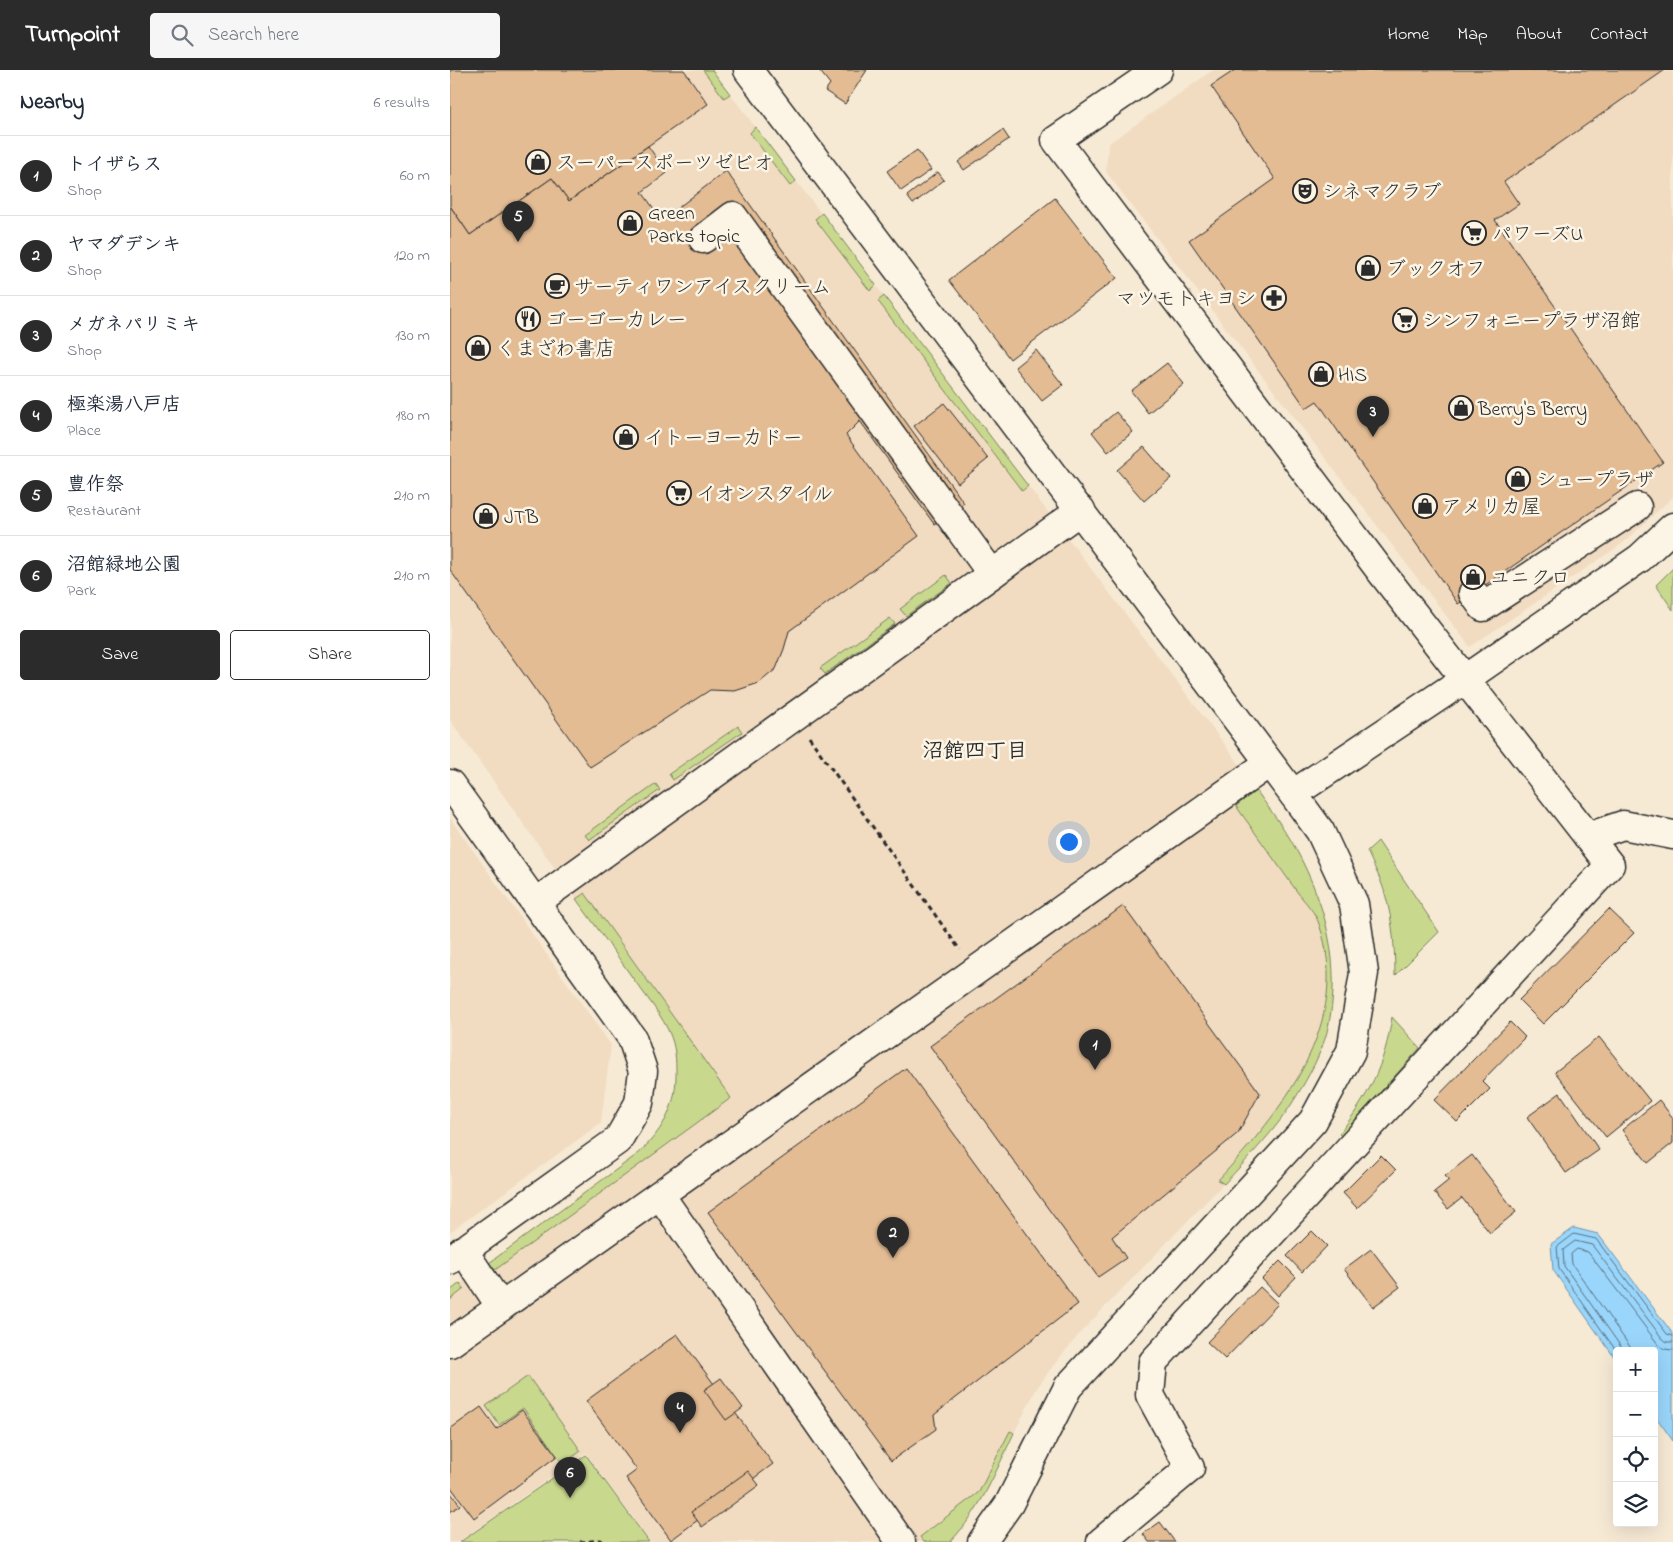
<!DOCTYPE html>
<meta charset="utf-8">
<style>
:root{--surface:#fff;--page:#f6f6f7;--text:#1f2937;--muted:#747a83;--line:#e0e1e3;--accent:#2b2b2b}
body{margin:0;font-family:"Indie Flower","Klee One",sans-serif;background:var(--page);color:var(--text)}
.controls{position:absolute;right:15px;bottom:15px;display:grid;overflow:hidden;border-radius:5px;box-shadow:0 5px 20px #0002}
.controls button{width:45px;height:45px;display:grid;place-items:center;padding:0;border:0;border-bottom:1px solid var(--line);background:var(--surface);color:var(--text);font:25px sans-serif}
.you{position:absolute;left:618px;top:771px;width:18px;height:18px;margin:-12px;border:4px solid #fff;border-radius:50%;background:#1a73e8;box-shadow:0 0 0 8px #1a73e833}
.badge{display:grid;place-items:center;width:32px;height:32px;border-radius:50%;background:var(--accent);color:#fff;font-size:16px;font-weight:700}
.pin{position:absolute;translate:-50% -41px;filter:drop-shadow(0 1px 2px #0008)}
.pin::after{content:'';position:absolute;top:26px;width:18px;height:15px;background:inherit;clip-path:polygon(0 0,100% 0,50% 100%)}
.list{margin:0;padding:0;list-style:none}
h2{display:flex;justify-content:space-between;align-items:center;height:65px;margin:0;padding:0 20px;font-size:21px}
h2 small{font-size:16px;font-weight:400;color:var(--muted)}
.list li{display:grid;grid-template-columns:32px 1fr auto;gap:15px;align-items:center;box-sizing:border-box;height:80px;padding:0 20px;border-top:1px solid var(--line)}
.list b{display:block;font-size:19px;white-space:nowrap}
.list p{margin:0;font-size:16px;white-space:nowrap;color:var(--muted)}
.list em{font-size:16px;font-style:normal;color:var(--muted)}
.actions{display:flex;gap:10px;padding:15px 20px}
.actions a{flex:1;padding:11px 0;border:1px solid var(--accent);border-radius:5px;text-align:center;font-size:18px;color:var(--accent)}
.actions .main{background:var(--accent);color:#fff}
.icon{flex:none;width:28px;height:28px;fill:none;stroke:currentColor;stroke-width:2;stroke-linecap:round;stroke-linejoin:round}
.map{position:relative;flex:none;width:1223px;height:1472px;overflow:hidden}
header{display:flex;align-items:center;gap:30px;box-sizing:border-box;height:70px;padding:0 25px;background:var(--accent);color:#fff}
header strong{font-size:24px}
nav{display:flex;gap:28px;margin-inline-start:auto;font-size:18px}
.search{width:350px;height:45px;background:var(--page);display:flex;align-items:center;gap:12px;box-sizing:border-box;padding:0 18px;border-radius:5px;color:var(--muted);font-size:19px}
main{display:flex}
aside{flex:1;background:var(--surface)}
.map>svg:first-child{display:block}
</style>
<header>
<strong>Turnpoint</strong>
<div class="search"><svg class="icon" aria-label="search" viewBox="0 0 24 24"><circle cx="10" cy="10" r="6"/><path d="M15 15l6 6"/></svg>Search here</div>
<nav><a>Home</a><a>Map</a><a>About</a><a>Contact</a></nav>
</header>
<main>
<aside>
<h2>Nearby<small>6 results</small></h2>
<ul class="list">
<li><span class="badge">1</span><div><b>トイザらス</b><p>Shop</p></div><em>60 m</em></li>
<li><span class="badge">2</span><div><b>ヤマダデンキ</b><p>Shop</p></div><em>120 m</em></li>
<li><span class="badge">3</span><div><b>メガネパリミキ</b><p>Shop</p></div><em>130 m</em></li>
<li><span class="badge">4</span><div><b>極楽湯八戸店</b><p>Place</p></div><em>180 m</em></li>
<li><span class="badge">5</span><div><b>豊作祭</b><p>Restaurant</p></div><em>210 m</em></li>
<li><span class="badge">6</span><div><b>沼館緑地公園</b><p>Park</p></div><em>210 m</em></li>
</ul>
<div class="actions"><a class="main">Save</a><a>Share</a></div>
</aside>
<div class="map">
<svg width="1223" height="1472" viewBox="0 0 1223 1472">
<rect width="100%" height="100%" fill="#f7ead5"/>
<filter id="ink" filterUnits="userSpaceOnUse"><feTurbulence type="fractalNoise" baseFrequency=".02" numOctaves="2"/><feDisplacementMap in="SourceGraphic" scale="10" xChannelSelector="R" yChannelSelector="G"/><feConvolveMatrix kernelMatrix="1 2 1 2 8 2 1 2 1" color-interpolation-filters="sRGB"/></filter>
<g filter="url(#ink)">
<g fill="#f1dcc2">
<polygon points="0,0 262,0 785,688 838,766 854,795 868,826 877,854 882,886 884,922 876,963 863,996 846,1028 804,1082 631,1262 603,1296 587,1318 564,1363 534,1428 511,1460 500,1472 200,1472 136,1383 8,1472 0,1472 0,1221 189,1083 203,1068 213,1054 222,1036 227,1017 224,974 217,957 0,650"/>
<polygon points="763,0 1223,0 1223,427 1172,474 1020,577 656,102 658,74"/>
<polygon points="0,748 161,975 151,1053 0,1162"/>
</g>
<g fill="#c8d98e" stroke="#7a825c">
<polygon points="253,0 262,0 280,24 274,28"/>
<polygon points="305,57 346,111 340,116 300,63"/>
<polygon points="372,143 426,215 420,221 365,149"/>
<polygon points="434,226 578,416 572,421 428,231"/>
<polygon points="1223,498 1223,540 1206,515"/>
<polygon points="496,505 502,513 456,546 450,539"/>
<polygon points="440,548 445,554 375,604 370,598"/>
<polygon points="288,656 292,662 223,710 219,704"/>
<polygon points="206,714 210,720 139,770 135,765"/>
<path d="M806,720C817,736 829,751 839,767C874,826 894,894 877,962C871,984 858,1008 846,1027C827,1059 799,1087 774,1114L768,1110C831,1043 904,952 869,854C866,843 855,832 848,823C827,794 807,765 786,736Z"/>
<path d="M928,771L989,862L945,906C945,874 942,839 930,809C926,800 921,790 917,781Z"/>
<path d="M135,823L281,1028L45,1200L39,1193L189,1083C215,1057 227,1036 226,999C226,984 224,971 217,958C208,940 194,924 182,907C164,881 145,855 126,829Z"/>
<path d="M942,947L970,978L891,1066L889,1064C918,1027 935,995 942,947Z"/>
<polygon points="10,1213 14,1219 0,1230 0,1221"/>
<polygon points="78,1306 131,1381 113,1394 73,1338 49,1355 36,1336"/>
<path d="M560,1361L564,1363C545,1403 531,1440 500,1472H474L470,1467L529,1422Z"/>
<polygon points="136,1385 199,1472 10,1472"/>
</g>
<polygon fill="#9ad6fb" stroke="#6e92a8" points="1124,1158 1148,1164 1223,1264 1223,1371 1204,1344 1204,1281 1167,1281 1167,1291 1103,1200 1101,1174"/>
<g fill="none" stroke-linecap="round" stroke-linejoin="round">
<g stroke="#576f7e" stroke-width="1">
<polyline points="1174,1281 1114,1196 1113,1180 1125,1171 1142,1175 1212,1268 1217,1272 1223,1272"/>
<polyline points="1183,1281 1122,1194 1121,1184 1127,1179 1138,1182 1208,1274 1214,1279 1223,1280"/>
<polyline points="1167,1282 1109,1199 1107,1177 1124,1164 1146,1169 1217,1264 1223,1266"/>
</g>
</g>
<g fill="#e3bc94" stroke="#2b2b2b">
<polygon points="0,0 234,0 258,34 119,131 102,108 20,165 0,136"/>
<polygon points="369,0 417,0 395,34 375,21 380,14"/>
<polygon points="785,0 1215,0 1054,112 1069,134 1045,150 1213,392 1008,534 867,331 856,338 739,170 825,109 761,16"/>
<polygon points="553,60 559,69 514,100 508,92"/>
<polygon points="198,76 217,103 192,122 212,150 276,101 514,433 484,454 410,351 396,365 469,466 339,561 334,579 326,599 309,613 285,621 260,620 140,697 0,500 0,136 20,165 102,108 119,131"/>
<polygon points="467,80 481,100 451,121 437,101"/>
<polygon points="488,102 494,110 463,134 457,126"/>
<polygon points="605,128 667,208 560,289 499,210"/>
<polygon points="586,280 613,315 592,331 565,297"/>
<polygon points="717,293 734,314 698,343 681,321"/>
<polygon points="494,333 538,389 508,413 464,356"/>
<polygon points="666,342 683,362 658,382 642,362"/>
<polygon points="694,377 721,408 694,431 667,400"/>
<polygon points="673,836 810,1023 788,1063 662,1167 676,1188 648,1207 480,976"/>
<polygon points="1159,839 1184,863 1093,954 1069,930"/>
<polygon points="1060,952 1075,967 1032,1011 1040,1019 1007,1052 984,1030"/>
<polygon points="1149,967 1200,1031 1156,1067 1105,1002"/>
<polygon points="456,998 628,1234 484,1345 486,1359 441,1391 258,1142"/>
<polygon points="1110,1023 1149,1080 1116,1103 1077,1047"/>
<polygon points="1209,1030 1223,1048 1223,1073 1198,1093 1172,1060"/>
<polygon points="931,1085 946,1100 907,1138 893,1123"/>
<polygon points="1022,1085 1066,1142 1040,1163 1012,1128 998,1139 984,1122 999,1110 995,1106"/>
<polygon points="862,1161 877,1176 852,1202 837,1186"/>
<polygon points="921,1179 950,1217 923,1237 894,1199"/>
<polygon points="830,1191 846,1207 828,1226 812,1209"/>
<polygon points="810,1217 828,1234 775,1289 757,1272"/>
<polygon points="227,1264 323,1394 221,1470 176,1408 187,1400 136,1331"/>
<polygon points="271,1308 293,1338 276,1350 254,1320"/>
<polygon points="31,1337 47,1359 72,1340 107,1386 24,1448 0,1416 0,1359"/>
<polygon points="298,1401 309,1415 252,1457 241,1442"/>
<polygon points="0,1422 10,1435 0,1442"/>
<polygon points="710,1452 725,1472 699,1472 693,1464"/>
</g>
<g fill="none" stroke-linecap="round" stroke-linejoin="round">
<defs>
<g id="minor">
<polyline points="298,0 843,724 870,761 904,834 914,903 901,981 863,1051 618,1317 559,1434 532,1472"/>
<polyline points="253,169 283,146 542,504"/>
<polyline points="1023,523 1033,537 1187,437"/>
<polyline points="0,714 182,968 193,1001 189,1033 168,1070 0,1190"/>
<polyline points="843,724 1015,609 1190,488 1223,457"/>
<polyline points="1138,767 1173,755 1223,765"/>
<polyline points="85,833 631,440"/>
<polyline points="210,1125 451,1472"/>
<polyline points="13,1180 51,1237"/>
<polyline points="0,1273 819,693"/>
<polyline points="651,1472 740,1398 700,1325 703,1292 1160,795 932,503 606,70 708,0"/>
</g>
</defs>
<use href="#minor" stroke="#2b2b2b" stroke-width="31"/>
<g stroke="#2b2b2b" stroke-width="3" stroke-dasharray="5 4" stroke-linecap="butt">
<polyline points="359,667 510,880"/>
<polyline points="130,1472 151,1470 152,1472"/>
</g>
<use href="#minor" stroke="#fcf5e5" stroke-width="28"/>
</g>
</g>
<defs>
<symbol id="shop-ring" viewBox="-11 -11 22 22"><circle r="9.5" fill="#fcf5e5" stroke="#2b2b2b" stroke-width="1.5"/><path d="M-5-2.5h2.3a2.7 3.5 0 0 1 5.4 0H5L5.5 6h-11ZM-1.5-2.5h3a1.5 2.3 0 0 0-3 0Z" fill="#2b2b2b"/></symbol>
<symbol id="theatre-ring" viewBox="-11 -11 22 22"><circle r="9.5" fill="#fcf5e5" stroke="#2b2b2b" stroke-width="1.5"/><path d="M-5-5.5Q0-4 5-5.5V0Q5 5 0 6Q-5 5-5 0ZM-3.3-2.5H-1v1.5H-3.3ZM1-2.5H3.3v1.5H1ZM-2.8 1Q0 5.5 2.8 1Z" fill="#2b2b2b"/></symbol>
<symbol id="supermarket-ring" viewBox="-11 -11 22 22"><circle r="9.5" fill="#fcf5e5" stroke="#2b2b2b" stroke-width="1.5"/><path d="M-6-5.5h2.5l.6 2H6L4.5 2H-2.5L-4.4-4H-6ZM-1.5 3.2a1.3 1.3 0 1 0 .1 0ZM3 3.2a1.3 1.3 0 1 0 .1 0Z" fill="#2b2b2b"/></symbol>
<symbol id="cafe-ring" viewBox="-11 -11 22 22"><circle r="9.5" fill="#fcf5e5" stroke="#2b2b2b" stroke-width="1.5"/><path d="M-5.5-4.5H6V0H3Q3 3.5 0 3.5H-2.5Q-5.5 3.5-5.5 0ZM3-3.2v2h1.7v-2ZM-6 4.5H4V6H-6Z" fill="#2b2b2b"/></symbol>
<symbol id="pharmacy-ring" viewBox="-11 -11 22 22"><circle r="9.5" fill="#fcf5e5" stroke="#2b2b2b" stroke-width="1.5"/><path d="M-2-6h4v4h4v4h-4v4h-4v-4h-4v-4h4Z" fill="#2b2b2b"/></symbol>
<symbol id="restaurant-ring" viewBox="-11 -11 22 22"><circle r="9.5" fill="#fcf5e5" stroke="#2b2b2b" stroke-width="1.5"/><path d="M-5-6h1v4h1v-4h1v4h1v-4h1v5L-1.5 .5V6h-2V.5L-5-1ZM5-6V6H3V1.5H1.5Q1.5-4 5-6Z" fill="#2b2b2b"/></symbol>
</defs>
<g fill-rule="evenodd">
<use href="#shop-ring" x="74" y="78" width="28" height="28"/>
<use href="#theatre-ring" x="841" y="107" width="28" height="28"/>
<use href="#shop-ring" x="166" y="139" width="28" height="28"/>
<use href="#supermarket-ring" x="1010" y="149" width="28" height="28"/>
<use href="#shop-ring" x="904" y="184" width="28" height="28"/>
<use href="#cafe-ring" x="93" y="202" width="28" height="28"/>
<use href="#pharmacy-ring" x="810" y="214" width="28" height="28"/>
<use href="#restaurant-ring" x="64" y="235" width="28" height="28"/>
<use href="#supermarket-ring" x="941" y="236" width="28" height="28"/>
<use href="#shop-ring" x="14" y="264" width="28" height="28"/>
<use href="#shop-ring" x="857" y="290" width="28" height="28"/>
<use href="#shop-ring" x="997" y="324" width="28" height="28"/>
<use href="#shop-ring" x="162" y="353" width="28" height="28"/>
<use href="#shop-ring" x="1054" y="395" width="28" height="28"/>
<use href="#supermarket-ring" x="215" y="409" width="28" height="28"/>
<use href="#shop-ring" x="961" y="422" width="28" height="28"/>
<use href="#shop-ring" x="22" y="432" width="28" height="28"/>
<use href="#shop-ring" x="1009" y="493" width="28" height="28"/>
</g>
<g text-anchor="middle" stroke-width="5" stroke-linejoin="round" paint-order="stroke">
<g font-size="20" fill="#2b2b2b" stroke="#fcf5e5" text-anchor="start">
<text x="106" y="99">スーパースポーツゼビオ</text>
<text x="872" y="128">シネマクラブ</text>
<text x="198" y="149">Green<tspan x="198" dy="23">Parks topic</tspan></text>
<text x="1042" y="170">パワーズU</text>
<text x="936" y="205">ブックオフ</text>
<text x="124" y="223">サーティワンアイスクリーム</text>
<text x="806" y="235" text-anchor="end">マツモトキヨシ</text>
<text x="96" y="256">ゴーゴーカレー</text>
<text x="972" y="257">シンフォニープラザ沼館</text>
<text x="46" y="285">くまざわ書店</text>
<text x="888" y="311">HIS</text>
<text x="1028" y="345">Berry's Berry</text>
<text x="194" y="374">イトーヨーカドー</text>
<text x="1086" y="416">シュープラザ</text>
<text x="246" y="430">イオンスタイル</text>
<text x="992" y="443">アメリカ屋</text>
<text x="54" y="453">JTB</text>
<text x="1040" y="514">ユニクロ</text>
</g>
<g font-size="21" font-weight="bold" fill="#2b2b2b" stroke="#fcf5e5">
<text x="525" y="687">沼館四丁目</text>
</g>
</g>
</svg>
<div class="controls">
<button>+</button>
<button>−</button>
<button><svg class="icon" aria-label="locate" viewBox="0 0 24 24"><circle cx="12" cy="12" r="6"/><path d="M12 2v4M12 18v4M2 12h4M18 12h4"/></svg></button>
<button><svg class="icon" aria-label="layers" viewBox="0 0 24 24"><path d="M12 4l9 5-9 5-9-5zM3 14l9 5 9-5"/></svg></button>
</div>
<div class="you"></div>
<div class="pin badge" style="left:645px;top:1000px">1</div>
<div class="pin badge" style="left:443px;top:1188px">2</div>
<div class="pin badge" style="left:923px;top:367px">3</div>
<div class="pin badge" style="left:230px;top:1363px">4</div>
<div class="pin badge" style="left:68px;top:172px">5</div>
<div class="pin badge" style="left:120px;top:1428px">6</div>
</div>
</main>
